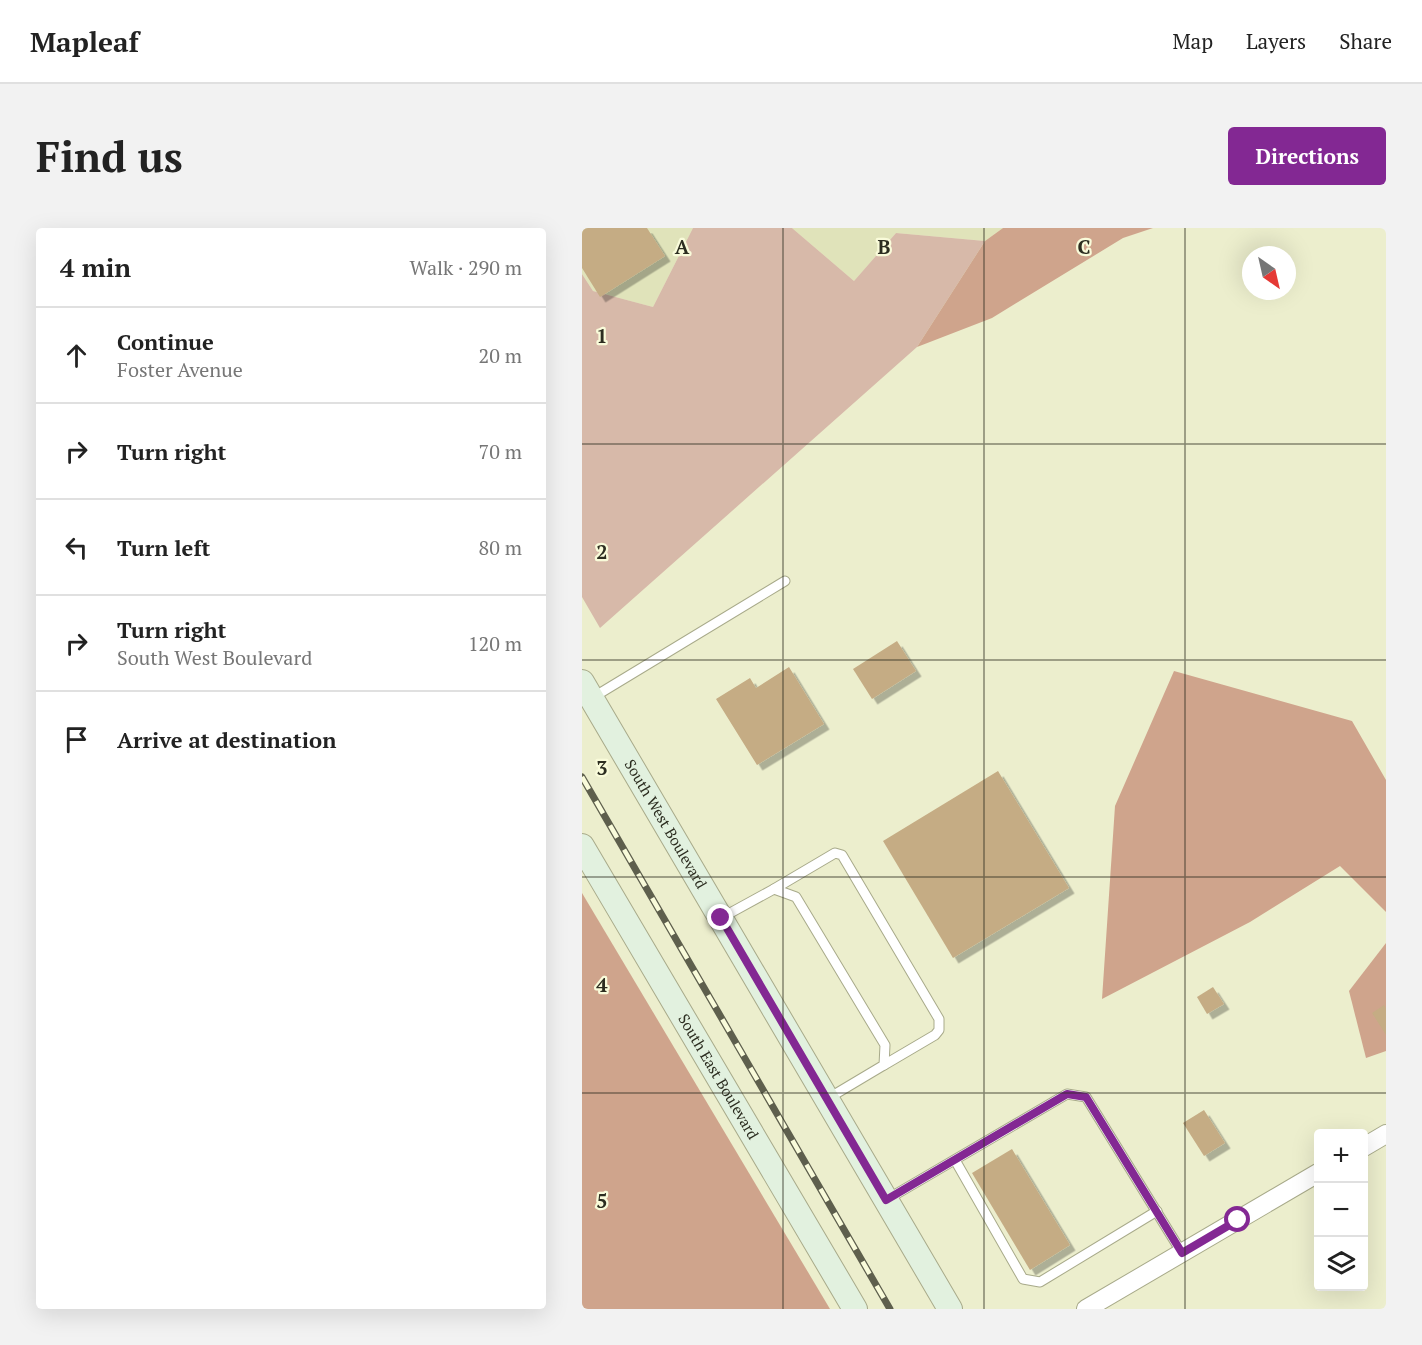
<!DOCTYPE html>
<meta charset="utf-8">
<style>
:root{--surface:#fff;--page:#f2f2f2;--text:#222;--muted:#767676;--line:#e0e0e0;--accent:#832893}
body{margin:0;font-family:"PT Serif",serif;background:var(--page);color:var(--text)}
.controls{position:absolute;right:18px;bottom:18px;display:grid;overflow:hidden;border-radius:6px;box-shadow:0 6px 24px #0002}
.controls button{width:54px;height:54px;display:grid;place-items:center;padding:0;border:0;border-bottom:2px solid var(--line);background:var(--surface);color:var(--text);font:30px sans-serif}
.compass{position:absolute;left:660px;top:18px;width:54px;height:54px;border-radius:50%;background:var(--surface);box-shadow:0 6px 24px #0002;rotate:146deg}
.stop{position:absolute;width:18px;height:18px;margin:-14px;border:4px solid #832893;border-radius:50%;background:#fff}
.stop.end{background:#832893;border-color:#fff;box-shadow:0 2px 6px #0008}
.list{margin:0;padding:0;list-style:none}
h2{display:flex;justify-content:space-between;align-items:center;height:78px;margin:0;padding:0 24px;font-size:26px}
h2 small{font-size:20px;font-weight:400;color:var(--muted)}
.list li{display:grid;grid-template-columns:39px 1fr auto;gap:18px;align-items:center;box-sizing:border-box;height:96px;padding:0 24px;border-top:2px solid var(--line)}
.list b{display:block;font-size:22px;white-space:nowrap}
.list p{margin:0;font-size:20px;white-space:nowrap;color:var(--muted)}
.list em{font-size:20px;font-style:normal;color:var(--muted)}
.icon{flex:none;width:33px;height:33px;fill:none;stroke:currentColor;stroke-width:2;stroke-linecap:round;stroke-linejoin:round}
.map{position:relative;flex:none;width:804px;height:1081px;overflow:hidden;border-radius:6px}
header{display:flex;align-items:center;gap:36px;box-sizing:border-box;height:84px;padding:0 30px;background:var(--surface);border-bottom:2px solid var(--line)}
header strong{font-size:28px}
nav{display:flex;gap:33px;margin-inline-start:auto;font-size:21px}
.intro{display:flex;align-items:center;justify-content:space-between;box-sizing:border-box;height:144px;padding:0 36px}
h1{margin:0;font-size:42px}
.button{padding:15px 27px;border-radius:6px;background:var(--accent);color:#fff;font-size:21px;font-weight:700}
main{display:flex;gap:36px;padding:0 36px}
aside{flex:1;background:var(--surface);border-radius:6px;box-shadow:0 6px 24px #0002}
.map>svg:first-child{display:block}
</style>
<header>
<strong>Mapleaf</strong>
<nav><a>Map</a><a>Layers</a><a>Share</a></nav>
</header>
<div class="intro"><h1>Find us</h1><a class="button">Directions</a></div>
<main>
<aside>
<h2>4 min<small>Walk · 290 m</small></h2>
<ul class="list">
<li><svg class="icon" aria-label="ahead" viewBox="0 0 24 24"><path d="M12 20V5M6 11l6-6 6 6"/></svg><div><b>Continue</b><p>Foster Avenue</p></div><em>20 m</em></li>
<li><svg class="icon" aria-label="right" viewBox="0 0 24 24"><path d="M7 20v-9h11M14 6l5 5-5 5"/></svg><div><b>Turn right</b></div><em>70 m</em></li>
<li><svg class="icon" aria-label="left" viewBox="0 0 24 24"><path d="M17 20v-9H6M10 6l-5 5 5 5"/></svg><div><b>Turn left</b></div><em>80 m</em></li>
<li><svg class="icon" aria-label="right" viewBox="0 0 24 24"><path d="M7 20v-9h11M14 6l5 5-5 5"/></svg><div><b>Turn right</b><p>South West Boulevard</p></div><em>120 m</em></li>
<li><svg class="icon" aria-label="arrive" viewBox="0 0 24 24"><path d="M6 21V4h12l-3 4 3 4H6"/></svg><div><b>Arrive at destination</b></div></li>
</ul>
</aside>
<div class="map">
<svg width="804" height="1081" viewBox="0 0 804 1081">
<defs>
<filter id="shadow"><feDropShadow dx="5.5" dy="5.5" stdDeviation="0" flood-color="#0004"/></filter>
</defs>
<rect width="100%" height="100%" fill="#eceecd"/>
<g fill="#e0e3ba">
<polygon points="0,0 111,0 71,79 11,63 0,46"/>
<polygon points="210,0 421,0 403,13 314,5 272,53"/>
</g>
<polygon fill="#d7b9a9" points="111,0 210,0 272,53 314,5 403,13 335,119 18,400 0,369 0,46 11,63 71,79"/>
<g fill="#cfa48c">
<polygon points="421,0 571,0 541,10 410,90 335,119 403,13"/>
<polygon points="592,443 770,493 804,552 804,684 758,638 668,694 520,771 533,578"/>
<polygon points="0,665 248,1081 0,1081"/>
<polygon points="804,715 804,823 784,830 767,763"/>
</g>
<g fill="#c5ac84" filter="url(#shadow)">
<polygon points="0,0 65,0 83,28 18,69 0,40"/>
<polygon points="315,413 334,443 290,471 271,441"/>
<polygon points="207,439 242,496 175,537 134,471 168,450 174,460"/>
<polygon points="416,543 487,660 371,730 301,613"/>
<polygon points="631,759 642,776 625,786 615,769"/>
<polygon points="802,777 804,780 804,807 790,785"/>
<polygon points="622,882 643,915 622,928 601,895"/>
<polygon points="430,921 488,1017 448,1042 390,945"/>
</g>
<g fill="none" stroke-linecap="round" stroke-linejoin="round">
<defs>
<g id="service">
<polyline points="10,470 203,353"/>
<polyline points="192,661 253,625 260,627 357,791 357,802 353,807 302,837"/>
<polyline points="139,690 192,661 214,669 303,817 302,837 245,871"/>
<polyline points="373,932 441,1051 458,1054 575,983"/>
<polyline points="304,972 485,866 504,869 600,1025"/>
</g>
<g id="minor">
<polyline points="782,919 804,906"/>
<polyline points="504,1081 736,945"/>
</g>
<g id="secondary">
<path id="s1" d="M0,454L368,1081"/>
<path id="s2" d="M0,618L273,1081"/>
</g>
</defs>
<use href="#service" stroke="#a8aa8a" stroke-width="11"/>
<use href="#minor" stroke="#a8aa8a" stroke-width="20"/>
<use href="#secondary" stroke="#a8aa8a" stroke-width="26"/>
<use href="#service" stroke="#fff" stroke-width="9"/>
<use href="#minor" stroke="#fff" stroke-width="18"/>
<use href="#secondary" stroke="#e2f1df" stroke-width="24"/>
<defs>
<polyline id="rail" points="0,549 308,1081"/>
</defs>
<use href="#rail" stroke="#5e5f4d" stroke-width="7"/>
<use href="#rail" stroke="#f9fbda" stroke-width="4.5" stroke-dasharray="14" stroke-linecap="butt"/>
</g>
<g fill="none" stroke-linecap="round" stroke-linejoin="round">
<polyline stroke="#832893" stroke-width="8" points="139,690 304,972 485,866 504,869 600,1025 656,992"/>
</g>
<path fill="none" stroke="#2c2d20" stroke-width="1.5" stroke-opacity="0.55" d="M201,0V1081M402,0V1081M603,0V1081M0,216H804M0,432H804M0,649H804M0,865H804"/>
<g text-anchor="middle" stroke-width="4.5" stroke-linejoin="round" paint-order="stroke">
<g font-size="15" fill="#2c2d20" stroke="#f9fbda">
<text dy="5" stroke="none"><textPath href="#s1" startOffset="165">South West Boulevard</textPath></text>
<text dy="5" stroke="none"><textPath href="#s2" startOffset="268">South East Boulevard</textPath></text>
</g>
</g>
<g font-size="20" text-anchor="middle" font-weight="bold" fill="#2c2d20" stroke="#f9fbda" stroke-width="4.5" stroke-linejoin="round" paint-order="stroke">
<text x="100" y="26">A</text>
<text x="302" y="26">B</text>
<text x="502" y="26">C</text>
<text x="20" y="115">1</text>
<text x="20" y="331">2</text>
<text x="20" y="547">3</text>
<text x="20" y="764">4</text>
<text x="20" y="980">5</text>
</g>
</svg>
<div class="controls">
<button>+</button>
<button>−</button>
<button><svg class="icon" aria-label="layers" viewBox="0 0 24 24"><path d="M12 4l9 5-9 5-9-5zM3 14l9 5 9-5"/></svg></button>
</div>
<svg class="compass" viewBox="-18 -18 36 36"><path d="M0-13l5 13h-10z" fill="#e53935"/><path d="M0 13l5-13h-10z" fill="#767676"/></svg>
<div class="stop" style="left:656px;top:992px"></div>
<div class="stop end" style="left:139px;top:690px"></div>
</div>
</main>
